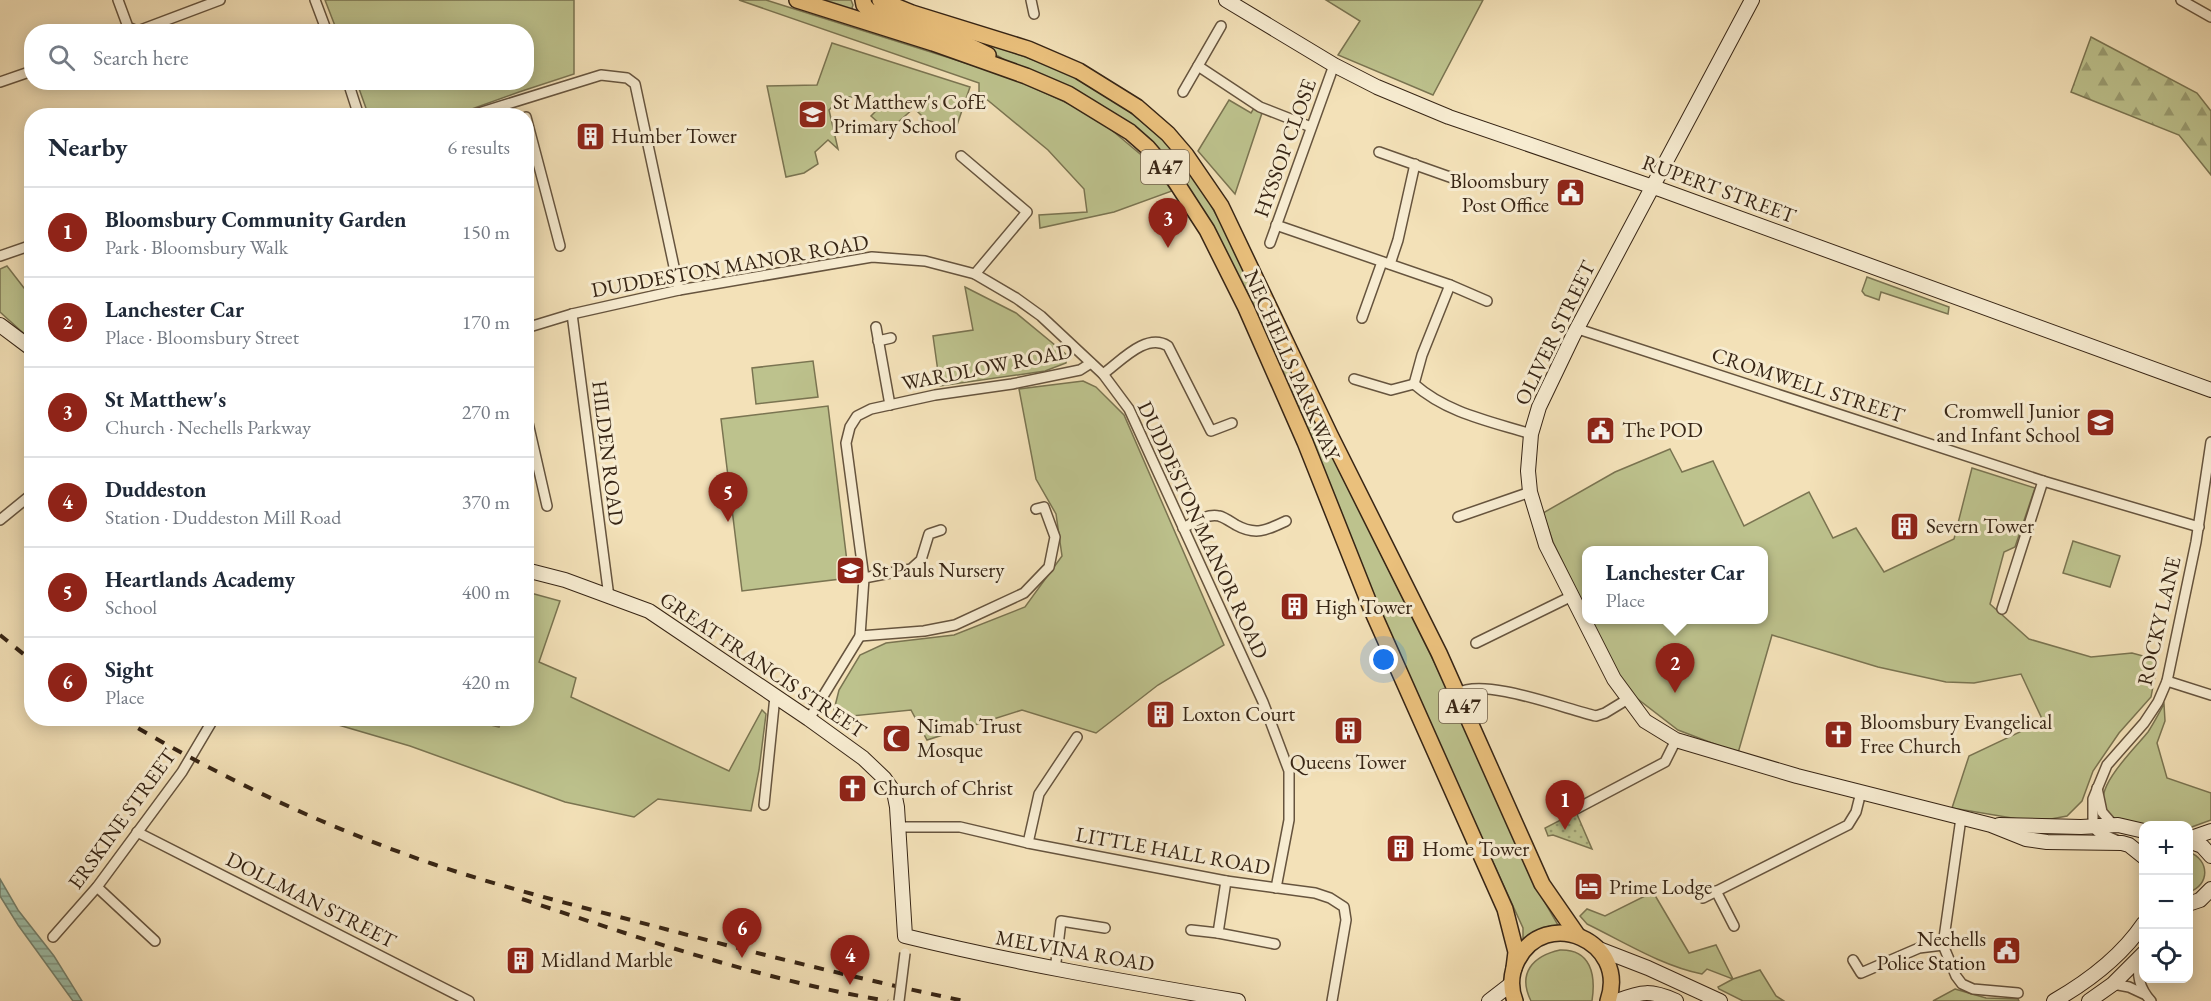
<!DOCTYPE html>
<meta charset="utf-8">
<style>
:root{--surface:#fff;--page:#f6f6f7;--text:#1f2937;--muted:#747a83;--line:#e0e1e3;--accent:#8f2418}
body{margin:0;font-family:"EB Garamond",serif;background:var(--page);color:var(--text)}
.controls{position:absolute;right:18px;bottom:18px;display:grid;overflow:hidden;border-radius:12px;box-shadow:0 3px 15px #0003}
.controls button{width:54px;height:54px;display:grid;place-items:center;padding:0;border:0;border-bottom:2px solid var(--line);background:var(--surface);color:var(--text);font:30px sans-serif}
.you{position:absolute;left:1384px;top:660px;width:21px;height:21px;margin:-15px;border:4px solid #fff;border-radius:50%;background:#1a73e8;box-shadow:0 0 0 9px #1a73e833}
.badge{display:grid;place-items:center;width:39px;height:39px;border-radius:50%;background:var(--accent);color:#fff;font-size:20px;font-weight:700}
.pin{position:absolute;translate:-50% -50px;filter:drop-shadow(0 2px 3px #0008)}
.pin::after{content:'';position:absolute;top:32px;width:21px;height:18px;background:inherit;clip-path:polygon(0 0,100% 0,50% 100%)}
.popup{position:absolute;left:1582px;top:546px;width:186px;height:78px;box-sizing:border-box;display:grid;place-content:center;border-radius:12px;background:var(--surface);filter:drop-shadow(0 2px 4px #0005);font-size:20px;white-space:nowrap;color:var(--muted)}
.popup b{font-size:22px;color:var(--text)}
.popup::after{content:'';position:absolute;left:50%;top:100%;margin-left:-12px;border:12px solid transparent;border-top-color:var(--surface)}
.list{margin:0;padding:0;list-style:none}
h2{display:flex;justify-content:space-between;align-items:center;height:78px;margin:0;padding:0 24px;font-size:26px}
h2 small{font-size:20px;font-weight:400;color:var(--muted)}
.list li{display:grid;grid-template-columns:39px 1fr auto;gap:18px;align-items:center;box-sizing:border-box;height:90px;padding:0 24px;border-top:2px solid var(--line)}
.list b{display:block;font-size:22px;white-space:nowrap}
.list p{margin:0;font-size:20px;white-space:nowrap;color:var(--muted)}
.list em{font-size:20px;font-style:normal;color:var(--muted)}
.icon{flex:none;width:33px;height:33px;fill:none;stroke:currentColor;stroke-width:2;stroke-linecap:round;stroke-linejoin:round}
.map{position:relative;flex:none;width:2211px;height:1001px;overflow:hidden}
.search{position:absolute;background:var(--surface);box-shadow:0 3px 15px #0003;left:24px;top:24px;width:510px;height:66px;display:flex;align-items:center;gap:15px;box-sizing:border-box;padding:0 21px;border-radius:24px;color:var(--muted);font-size:22px}
.panel{position:absolute;background:var(--surface);box-shadow:0 3px 15px #0003;left:24px;top:108px;width:510px;height:618px;border-radius:24px}
.map>svg:first-child{display:block}
</style>
<div class="map">
<svg width="2211" height="1001" viewBox="0 0 2211 1001">
<defs>
<pattern id="forest-firs" width="22" height="20" patternUnits="userSpaceOnUse" patternTransform="scale(1.5)"><rect width="22" height="20" fill="#bdc28d"/><path d="M5 1l3.5 6h-7zM16 11l3.5 6h-7z" fill="#9a9d72"/></pattern>
<pattern id="garden-dots" width="8" height="8" patternUnits="userSpaceOnUse" patternTransform="scale(1.5)"><rect width="8" height="8" fill="#bdc28d"/><path d="M2 2h.1M6 6h.1" fill="none" stroke="#9a9d72" stroke-width="1.8" stroke-linecap="round"/></pattern>
<pattern id="water-rules" width="6" height="5" patternUnits="userSpaceOnUse" patternTransform="scale(1.5)"><rect width="6" height="5" fill="#9dbea8"/><path d="M0 2.5h6" fill="none" stroke="#819a88"/></pattern>
</defs>
<rect width="100%" height="100%" fill="#f3e1b8"/>
<filter id="stains"><feTurbulence type="fractalNoise" baseFrequency=".00333" numOctaves="4"/><feColorMatrix values="0 0 0 0 .2 0 0 0 0 .09 0 0 0 0 .02 0 0 0 .5 -.17"/></filter>
<radialGradient id="worn" r=".72"><stop offset=".6" stop-color="#630" stop-opacity="0"/><stop offset="1" stop-color="#630" stop-opacity=".3"/></radialGradient>
<g fill="#bdc28d" stroke="#7a7451" stroke-width="1.5">
<polygon points="325,0 574,0 574,74 519,92 455,115 424,115 367,111 357,83 526,82 526,32 337,31"/>
<polygon points="739,0 766,0 1010,77 1078,108 1108,127 1152,164 1172,191 1114,212 1040,228 1039,215 1087,212 1084,189 1048,150 979,93 979,83"/>
<polygon points="808,0 851,0 853,5 851,11"/>
<polygon points="1326,0 1483,0 1433,95 1338,55 1360,21"/>
<path d="M969,37L1053,67L1086,82L1115,100L1171,146L1200,186L1228,236L1361,514L1444,682L1540,894L1558,925C1544,926 1534,930 1523,939V928L1387,630L1318,456L1244,295L1143,136L1112,112L1064,86L1013,65L971,40Z"/>
<polygon points="832,43 970,87 956,128 926,120 914,108 888,131 871,116 877,110 855,97 842,97 829,110 838,149 828,140 815,152 818,164 804,173 786,177 767,86 817,85"/>
<polygon points="1229,100 1251,113 1254,108 1262,113 1235,194 1198,151"/>
<polygon points="7,266 31,297 31,340 0,312 0,269"/>
<polygon points="1867,277 1949,307 1948,314 1881,292 1879,300 1865,295 1862,291"/>
<polygon points="965,287 1016,313 1067,355 1066,363 1045,371 940,386 933,336 973,330"/>
<polygon points="813,361 818,397 756,404 752,368"/>
<polygon points="1083,381 1096,387 1124,415 1224,645 1158,685 1096,733 1022,710 927,740 911,710 832,718 839,690 860,655 886,643 954,635 1025,607 1062,556 1056,514 1036,479 1019,389"/>
<polygon points="828,406 849,578 742,591 721,419"/>
<polygon points="1670,449 1682,472 1713,461 1744,526 1809,492 1833,538 1856,528 1884,572 1954,539 1972,468 2035,488 2015,547 2004,552 1990,604 2029,639 2091,657 2132,653 2158,660 2151,697 2119,733 2093,771 2082,801 2067,816 2051,819 2018,819 1952,808 1969,756 2043,721 2021,674 1974,683 1946,682 1878,667 1772,635 1738,753 1678,730 1630,693 1619,676 1591,620 1764,620 1764,550 1586,550 1586,610 1553,542 1543,513 1615,472"/>
<polygon points="2073,541 2120,556 2110,587 2063,573"/>
<polygon points="527,592 560,601 539,662 576,678 571,697 729,771 762,710 766,714 759,770 751,811 658,799 634,817 565,802 410,746 318,719 467,719 499,727 502,719 526,718"/>
<path d="M2164,704L2165,721L2157,743L2167,778L2211,793V820L2189,828L2188,826C2169,826 2138,829 2119,821C2075,803 2133,751 2148,732C2154,723 2159,713 2164,704Z"/>
<path d="M2189,852C2210,860 2210,885 2189,892Z"/>
<path d="M1653,892L1689,953L1716,945L1733,979L1760,970L1776,996L1784,1001H1743L1719,989L1718,987L1733,979L1707,969L1702,974C1662,966 1624,942 1587,924L1580,916L1587,909L1605,916Z"/>
<path d="M1560,950C1591,949 1596,975 1592,1001H1531C1517,973 1533,956 1560,950Z"/>
<polygon points="1955,989 1986,998 2018,999 2019,1001 1933,1001"/>
</g>
<polygon fill="url(#forest-firs)" stroke="#7a7451" stroke-width="1.5" points="2091,37 2197,93 2211,111 2211,175 2179,135 2071,92"/>
<polygon fill="url(#garden-dots)" stroke="#7a7451" stroke-width="1.5" points="1576,812 1592,849 1553,835 1548,836 1545,828"/>
<polygon fill="url(#water-rules)" stroke="#74816d" stroke-width="1.5" points="0,879 18,910 54,956 82,1001 73,1001 18,925 0,896"/>
<g fill="none" stroke-linecap="round" stroke-linejoin="round">
<defs>
<g id="street">
<polyline points="118,0 128,27 137,31"/>
<polyline points="315,0 327,32"/>
<polyline points="1031,0 1034,14"/>
<polyline points="2181,0 2211,17"/>
<polyline points="135,32 220,0"/>
<polyline points="1198,66 1260,107 1311,127"/>
<polyline points="0,82 32,71"/>
<polyline points="348,82 359,116"/>
<polyline points="1183,92 1221,26"/>
<polyline points="469,116 601,75 627,78 635,84 679,290"/>
<polyline points="526,117 560,246"/>
<polyline points="1379,152 1461,181"/>
<polyline points="961,156 1027,212 975,274"/>
<polyline points="1276,225 1450,285 1422,355 1414,384"/>
<polyline points="1270,243 1334,65"/>
<polyline points="0,256 32,245"/>
<polyline points="1390,264 1398,240 1415,164"/>
<polyline points="1450,285 1487,301"/>
<polyline points="572,314 609,597"/>
<polyline points="1362,318 1382,262"/>
<polyline points="876,327 890,405"/>
<polyline points="526,328 572,314 679,290 872,257 925,261 975,274 1016,298 1041,316 1103,374 1129,409 1263,702 1289,771 1289,820 1276,888"/>
<polyline points="1578,329 2043,481 2199,527"/>
<polyline points="878,341 891,338"/>
<path d="M1103,374C1120,362 1146,332 1168,346L1211,431L1232,423"/>
<polyline points="1354,379 1391,390 1414,384"/>
<path d="M1414,384C1447,413 1489,421 1531,434"/>
<polyline points="526,414 547,506"/>
<polyline points="1458,517 1530,492"/>
<polyline points="0,520 32,494"/>
<path d="M1183,528C1193,523 1207,513 1219,516C1224,517 1231,522 1236,525C1256,536 1267,530 1286,521"/>
<polyline points="864,578 911,569 921,560 929,534 941,530"/>
<polyline points="2002,609 2043,481"/>
<polyline points="860,636 924,631 955,625 1024,593 1049,567 1055,537 1044,507 1036,509"/>
<polyline points="1476,643 1572,596"/>
<polyline points="2167,681 2211,695"/>
<path d="M1458,693C1484,677 1565,709 1596,716L1605,713L1628,699"/>
<polyline points="809,719 860,636 864,578 846,443 850,427 857,416 871,409 935,395 1012,384 1080,370 1091,363"/>
<polyline points="2097,788 2102,812 2114,826"/>
<polyline points="764,805 775,696"/>
<polyline points="1576,809 1665,762 1676,740"/>
<polyline points="1961,818 1943,945 1956,976 1962,984 1973,989 2018,993"/>
<polyline points="900,827 960,827 1028,843 1226,881 1315,893 1330,898 1344,907 1346,920 1332,1001"/>
<polyline points="137,832 469,1001"/>
<polyline points="2116,840 2098,832 2093,827 2093,799 2107,765 2144,723 2158,702 2167,681 2196,542 2211,442"/>
<polyline points="1028,843 1039,794 1077,737"/>
<polyline points="1226,881 1218,933 1275,944"/>
<polyline points="97,887 155,941"/>
<polyline points="1716,891 1734,926"/>
<polyline points="1703,898 1848,825 1856,812 1861,792"/>
<polyline points="1191,930 1218,933"/>
<polyline points="53,937 97,887 182,772 214,718"/>
<path d="M2139,959C2137,975 2139,988 2151,1001"/>
<polyline points="1853,960 1861,973 1919,948 1943,945"/>
<polyline points="1055,970 1061,921 1105,928"/>
<polyline points="2113,984 2129,987 2144,994"/>
</g>
<g id="secondary">
<polyline points="1226,0 1334,65 1377,87 1449,117 1662,190 2211,390"/>
<polyline points="1752,0 1573,336 1539,407 1531,434 1528,471 1530,492 1546,545 1614,679 1645,721 1676,740 1797,776 1991,825 2026,839 2047,842 2122,843 2129,845 2144,857"/>
<polyline points="0,325 32,349"/>
<path d="M526,570L565,580L649,611L809,719L863,758L884,778L894,792L897,807L905,936C1015,963 1126,982 1238,1001"/>
<polyline points="1999,825 2081,827 2118,825 2144,831"/>
<polyline points="2188,839 2211,831"/>
<polyline points="2188,841 2202,846 2211,856"/>
<polyline points="2188,904 2200,900 2211,889"/>
<polyline points="1599,949 1648,968 1720,1001"/>
<polyline points="1489,1001 1511,984"/>
<path d="M1617,1001C1642,991 1651,990 1676,1001"/>
<path d="M2054,1001C2089,981 2121,957 2144,923"/>
<polyline points="2089,1001 2113,984 2144,953"/>
</g>
<g id="primary">
<polyline points="797,0 933,43 1026,76 1068,94 1130,132 1147,147 1172,176 1207,230 1246,308 1305,442 1371,608 1505,909 1516,952 1514,968"/>
<polyline points="863,0 864,5 869,11 943,33 988,55"/>
<polyline points="880,0 912,13 1028,49 1079,71 1137,107 1168,134 1186,155 1221,206 1330,435 1439,653 1542,884 1578,936"/>
<path d="M1515,1001C1510,988 1511,973 1517,961C1545,905 1629,941 1608,1001"/>
</g>
</defs>
<use href="#street" stroke="#66543e" stroke-width="12"/>
<use href="#secondary" stroke="#372515" stroke-width="16"/>
<use href="#primary" stroke="#372515" stroke-width="18"/>
<use href="#street" stroke="#f7ecd1" stroke-width="9"/>
<use href="#secondary" stroke="#f7ecd1" stroke-width="14"/>
<use href="#primary" stroke="#eac07c" stroke-width="15"/>
<g stroke="#372515" stroke-width="4" stroke-dasharray="10 10" stroke-linecap="butt">
<polyline points="0,635 32,661"/>
<path d="M121,718C219,777 325,827 433,864C510,890 590,909 669,930C766,956 865,980 964,1001"/>
<path d="M522,899C642,939 762,980 888,1001"/>
</g>
<defs>
<polyline id="street-bridge" points="899,1001 905,953"/>
</defs>
<use href="#street-bridge" stroke="#66543e" stroke-width="12" stroke-linecap="butt"/>
<use href="#street-bridge" stroke="#f7ecd1" stroke-width="9"/>
</g>
<defs>
<symbol id="school-square" viewBox="-11 -11 22 22"><rect x="-9" y="-9" width="18" height="18" rx="4" fill="#8f2418" stroke="#f7ecd1"/><path d="M0-5L7-2L0 1L-7-2ZM-4 1L0 2.5L4 1V4Q0 6-4 4Z" fill="#fff"/></symbol>
<symbol id="building-square" viewBox="-11 -11 22 22"><rect x="-9" y="-9" width="18" height="18" rx="4" fill="#8f2418" stroke="#f7ecd1"/><path d="M-4-6H4V6H1V3H-1V6H-4ZM-2.5-4.3h1.7v1.8h-1.7ZM.8-4.3h1.7v1.8H.8ZM-2.5-1h1.7V.8h-1.7ZM.8-1h1.7V.8H.8Z" fill="#fff"/></symbol>
<symbol id="civic-square" viewBox="-11 -11 22 22"><rect x="-9" y="-9" width="18" height="18" rx="4" fill="#8f2418" stroke="#f7ecd1"/><path d="M-.6-6.5H3V-4.5H.6V-3L4-1V1h2V6H-6V1h2V-1L-.6-3ZM-1.2 2.5V6h2.4V2.5Z" fill="#fff"/></symbol>
<symbol id="church-square" viewBox="-11 -11 22 22"><rect x="-9" y="-9" width="18" height="18" rx="4" fill="#8f2418" stroke="#f7ecd1"/><path d="M-1.2-6h2.4v3.5h3.3v2.4h-3.3V6h-2.4V-.1h-3.3v-2.4h3.3Z" fill="#fff"/></symbol>
<symbol id="mosque-square" viewBox="-11 -11 22 22"><rect x="-9" y="-9" width="18" height="18" rx="4" fill="#8f2418" stroke="#f7ecd1"/><path d="M3.5-4.9A6 6 0 1 0 3.5 4.9A5 5 0 1 1 3.5-4.9Z" fill="#fff"/></symbol>
<symbol id="hotel-square" viewBox="-11 -11 22 22"><rect x="-9" y="-9" width="18" height="18" rx="4" fill="#8f2418" stroke="#f7ecd1"/><path d="M-6-4.5h1.5V1H6V5H4.5V3h-9V5H-6ZM-4 0a1.8 1.8 0 1 1 3.6 0ZM.5 0V-2.5h3Q6-2.5 6 0Z" fill="#fff"/></symbol>
</defs>
<g fill-rule="evenodd">
<use href="#school-square" x="796" y="98" width="33" height="33"/>
<use href="#building-square" x="574" y="120" width="33" height="33"/>
<use href="#civic-square" x="1554" y="176" width="33" height="33"/>
<use href="#school-square" x="2084" y="406" width="33" height="33"/>
<use href="#civic-square" x="1584" y="414" width="33" height="33"/>
<use href="#building-square" x="1888" y="510" width="33" height="33"/>
<use href="#school-square" x="834" y="554" width="33" height="33"/>
<use href="#building-square" x="1278" y="590" width="33" height="33"/>
<use href="#building-square" x="1144" y="698" width="33" height="33"/>
<use href="#building-square" x="1332" y="714" width="33" height="33"/>
<use href="#church-square" x="1822" y="718" width="33" height="33"/>
<use href="#mosque-square" x="880" y="722" width="33" height="33"/>
<use href="#church-square" x="836" y="772" width="33" height="33"/>
<use href="#building-square" x="1384" y="832" width="33" height="33"/>
<use href="#hotel-square" x="1572" y="870" width="33" height="33"/>
<use href="#civic-square" x="1990" y="934" width="33" height="33"/>
<use href="#building-square" x="504" y="944" width="33" height="33"/>
</g>
<g text-anchor="middle" stroke-width="6" stroke-linejoin="round" paint-order="stroke">
<g fill="#f7ecd1" stroke="#71614d" stroke-width="1.5">
<rect x="1141" y="150" width="48" height="34" rx="4.5"/>
<rect x="1439" y="689" width="48" height="34" rx="4.5"/>
</g>
<g font-size="20" font-weight="bold" fill="#372515">
<text x="1165" y="174">A47</text>
<text x="1463" y="713">A47</text>
</g>
<g font-size="21" fill="#372515" stroke="#f7ecd1" text-anchor="start">
<text x="833" y="109">St Matthew's CofE<tspan x="833" dy="24">Primary School</tspan></text>
<text x="611" y="143">Humber Tower</text>
<text x="1549" y="188" text-anchor="end">Bloomsbury<tspan x="1549" dy="24">Post Office</tspan></text>
<text x="2080" y="418" text-anchor="end">Cromwell Junior<tspan x="2080" dy="24">and Infant School</tspan></text>
<text x="1622" y="437">The POD</text>
<text x="1926" y="533">Severn Tower</text>
<text x="872" y="577">St Pauls Nursery</text>
<text x="1315" y="614">High Tower</text>
<text x="1182" y="721">Loxton Court</text>
<text x="1860" y="729">Bloomsbury Evangelical<tspan x="1860" dy="24">Free Church</tspan></text>
<text x="917" y="733">Nimab Trust<tspan x="917" dy="24">Mosque</tspan></text>
<text x="1348" y="769" text-anchor="middle">Queens Tower</text>
<text x="873" y="795">Church of Christ</text>
<text x="1422" y="856">Home Tower</text>
<text x="1609" y="894">Prime Lodge</text>
<text x="1986" y="946" text-anchor="end">Nechells<tspan x="1986" dy="24">Police Station</tspan></text>
<text x="541" y="967">Midland Marble</text>
</g>
<g font-size="21" fill="#372515" stroke="#f7ecd1">
<text transform="translate(1285 148) rotate(-70)" y="7">HYSSOP CLOSE</text>
<text transform="translate(1719 189) rotate(20)" y="7">RUPERT STREET</text>
<text transform="translate(730 266) rotate(-10)" y="7">DUDDESTON MANOR ROAD</text>
<text transform="translate(1555 333) rotate(-64)" y="7">OLIVER STREET</text>
<text transform="translate(1292 365) rotate(66)" y="7">NECHELLS PARKWAY</text>
<text transform="translate(987 367) rotate(-11)" y="7">WARDLOW ROAD</text>
<text transform="translate(1808 385) rotate(18)" y="7">CROMWELL STREET</text>
<text transform="translate(608 453) rotate(83)" y="7">HILDEN ROAD</text>
<text transform="translate(1203 530) rotate(65)" y="7">DUDDESTON MANOR ROAD</text>
<text transform="translate(2159 621) rotate(-77)" y="7">ROCKY LANE</text>
<text transform="translate(763 665) rotate(34)" y="7">GREAT FRANCIS STREET</text>
<text transform="translate(122 819) rotate(-54)" y="7">ERSKINE STREET</text>
<text transform="translate(1173 851) rotate(10)" y="7">LITTLE HALL ROAD</text>
<text transform="translate(311 900) rotate(27)" y="7">DOLLMAN STREET</text>
<text transform="translate(1075 951) rotate(10)" y="7">MELVINA ROAD</text>
</g>
</g>
<rect width="100%" height="100%" filter="url(#stains)"/>
<rect width="100%" height="100%" fill="url(#worn)"/>
</svg>
<div class="controls">
<button>+</button>
<button>−</button>
<button><svg class="icon" aria-label="locate" viewBox="0 0 24 24"><circle cx="12" cy="12" r="6"/><path d="M12 2v4M12 18v4M2 12h4M18 12h4"/></svg></button>
</div>
<div class="you"></div>
<div class="pin badge" style="left:1565px;top:830px">1</div>
<div class="pin badge" style="left:1675px;top:693px">2</div>
<div class="popup"><b>Lanchester Car</b>Place</div>
<div class="pin badge" style="left:1168px;top:248px">3</div>
<div class="pin badge" style="left:850px;top:985px">4</div>
<div class="pin badge" style="left:728px;top:522px">5</div>
<div class="pin badge" style="left:742px;top:958px">6</div>
<div class="search"><svg class="icon" aria-label="search" viewBox="0 0 24 24"><circle cx="10" cy="10" r="6"/><path d="M15 15l6 6"/></svg>Search here</div>
<section class="panel">
<h2>Nearby<small>6 results</small></h2>
<ul class="list">
<li><span class="badge">1</span><div><b>Bloomsbury Community Garden</b><p>Park · Bloomsbury Walk</p></div><em>150 m</em></li>
<li><span class="badge">2</span><div><b>Lanchester Car</b><p>Place · Bloomsbury Street</p></div><em>170 m</em></li>
<li><span class="badge">3</span><div><b>St Matthew's</b><p>Church · Nechells Parkway</p></div><em>270 m</em></li>
<li><span class="badge">4</span><div><b>Duddeston</b><p>Station · Duddeston Mill Road</p></div><em>370 m</em></li>
<li><span class="badge">5</span><div><b>Heartlands Academy</b><p>School</p></div><em>400 m</em></li>
<li><span class="badge">6</span><div><b>Sight</b><p>Place</p></div><em>420 m</em></li>
</ul>
</section>
</div>
